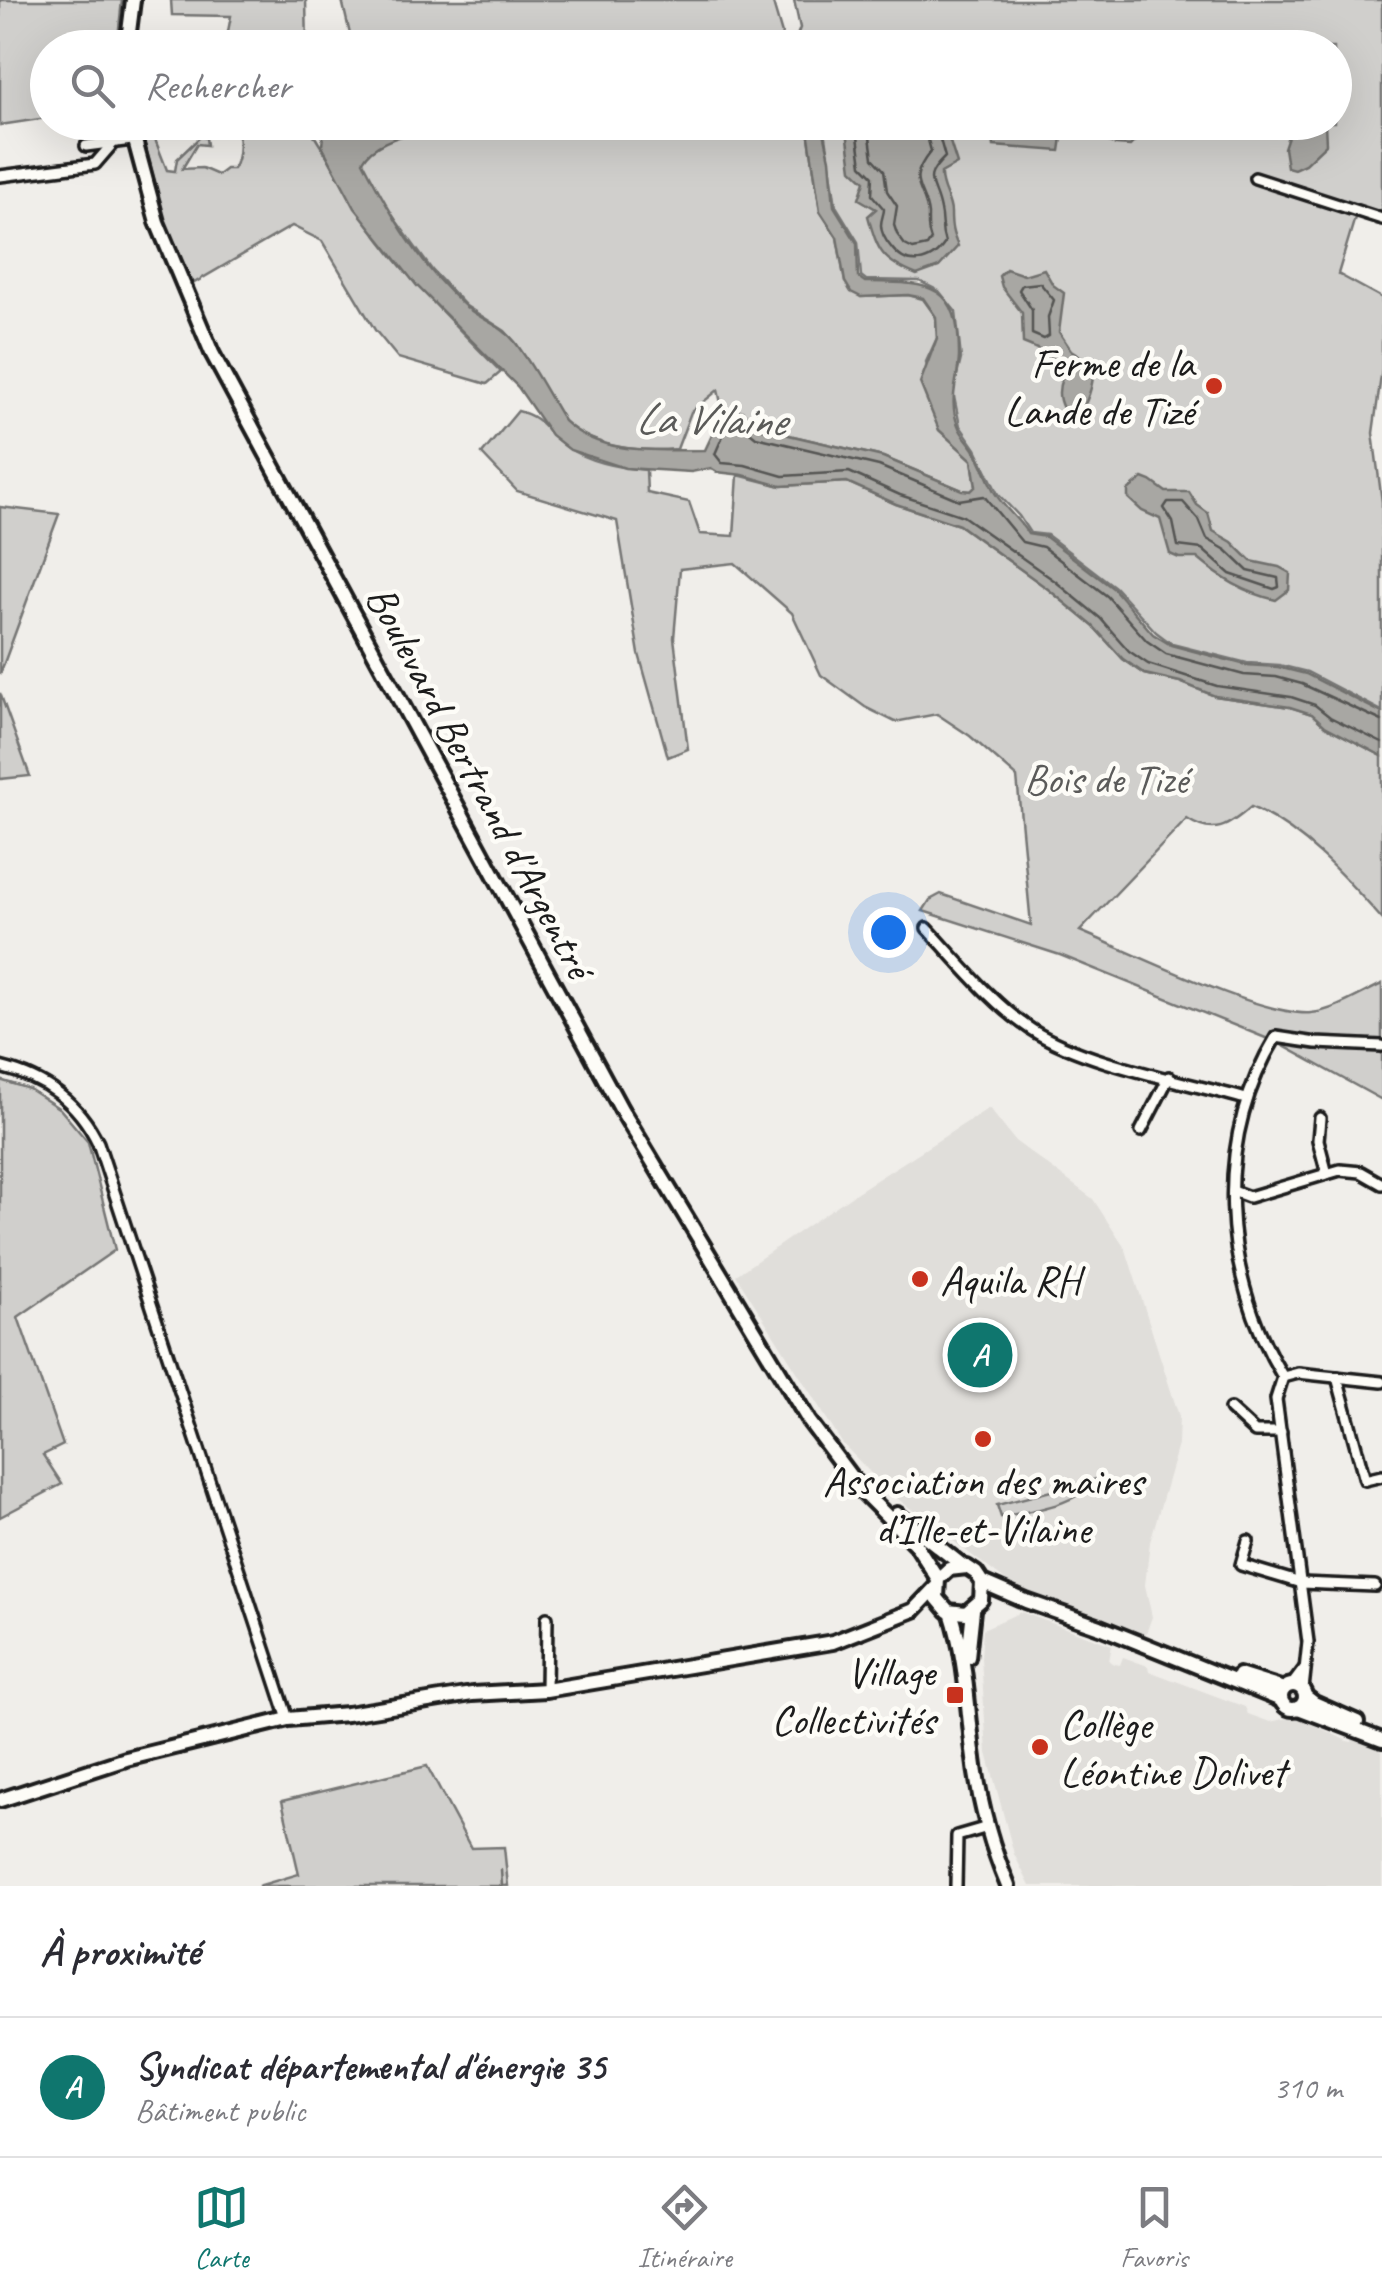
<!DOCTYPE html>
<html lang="fr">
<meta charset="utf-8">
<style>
:root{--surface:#fff;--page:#f7f7f7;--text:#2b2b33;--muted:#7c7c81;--line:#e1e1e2;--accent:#0f766e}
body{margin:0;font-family:Caveat,sans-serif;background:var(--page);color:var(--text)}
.you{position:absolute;left:888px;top:932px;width:35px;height:35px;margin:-25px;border:8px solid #fff;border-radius:50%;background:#1a73e8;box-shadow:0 0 0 15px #1a73e833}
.badge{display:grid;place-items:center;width:65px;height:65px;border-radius:50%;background:var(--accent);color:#fff;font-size:32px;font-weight:700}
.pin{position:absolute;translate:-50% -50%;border:5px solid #fff;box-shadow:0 2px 10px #0006}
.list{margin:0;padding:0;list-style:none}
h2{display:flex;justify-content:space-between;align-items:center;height:130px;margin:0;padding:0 40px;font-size:42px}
h2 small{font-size:32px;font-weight:400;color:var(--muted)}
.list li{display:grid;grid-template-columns:65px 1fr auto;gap:30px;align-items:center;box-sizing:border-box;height:140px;padding:0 40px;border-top:2px solid var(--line)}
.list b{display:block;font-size:38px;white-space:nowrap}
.list p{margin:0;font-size:32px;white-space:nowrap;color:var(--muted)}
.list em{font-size:32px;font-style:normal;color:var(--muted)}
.icon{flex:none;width:55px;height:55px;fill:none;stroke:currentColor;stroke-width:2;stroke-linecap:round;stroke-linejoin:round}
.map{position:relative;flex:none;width:1382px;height:1886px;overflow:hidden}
.search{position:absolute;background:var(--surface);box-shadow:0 10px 40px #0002;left:30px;right:30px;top:30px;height:110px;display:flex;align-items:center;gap:25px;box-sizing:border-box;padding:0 35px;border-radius:55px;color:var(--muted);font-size:38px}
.sheet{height:270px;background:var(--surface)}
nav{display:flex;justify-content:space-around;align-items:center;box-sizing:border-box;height:140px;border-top:2px solid var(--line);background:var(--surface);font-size:28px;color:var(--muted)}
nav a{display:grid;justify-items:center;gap:5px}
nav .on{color:var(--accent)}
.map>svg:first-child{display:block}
</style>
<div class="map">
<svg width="1382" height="1886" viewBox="0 0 1382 1886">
<rect width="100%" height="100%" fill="#f0eeea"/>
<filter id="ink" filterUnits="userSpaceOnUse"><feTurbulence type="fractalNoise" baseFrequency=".01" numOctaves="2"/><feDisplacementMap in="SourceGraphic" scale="20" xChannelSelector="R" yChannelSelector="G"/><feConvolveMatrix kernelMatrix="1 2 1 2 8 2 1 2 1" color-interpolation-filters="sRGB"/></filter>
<g filter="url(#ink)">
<g fill="#e0deda">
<polygon points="989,1108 1015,1141 1093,1199 1126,1250 1179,1416 1178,1445 1150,1542 1145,1585 1152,1617 1145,1636 1010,1584 890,1493 842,1443 736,1275 851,1196"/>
<polygon points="1021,1612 1112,1645 1109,1661 1115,1664 1120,1665 1123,1657 1148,1666 1149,1671 1245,1707 1248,1714 1270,1722 1296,1716 1347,1741 1352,1742 1353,1739 1382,1751 1382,1886 1030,1886 1014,1854 987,1753 981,1658 983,1629"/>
</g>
<g fill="#d0cfcc" stroke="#767674" stroke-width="2.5">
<polygon points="0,0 122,0 117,47 48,48 47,118 0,125"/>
<polygon points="171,0 306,0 307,47 225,47 231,16 172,15"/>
<polygon points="342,0 772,0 782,34 777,48 353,47"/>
<polygon points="794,0 1382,0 1382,219 1357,211 1338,274 1382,298 1382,369 1373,433 1382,502 1382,711 1307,672 1279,665 1247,663 1172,644 1156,632 1115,587 1047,535 1030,533 1019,516 998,494 976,449 960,426 953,392 961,359 956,312 939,291 919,281 866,280 861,276 858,242 836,206 824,123 1334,122 1334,48 792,48 800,28"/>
<path d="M348,122L807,123L820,211L837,237L845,282L861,297L908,295L923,299L936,317L937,338L926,362L939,430L972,459L976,487L971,491L962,490L883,457L759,428L742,411L733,408L723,412L718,390L691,412L677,449C639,452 594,449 564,422L516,343L505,331L466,306L432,270L389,211L346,135Z"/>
<path d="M146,123H153L156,142L167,170L175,171L177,159L201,136L206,138L207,145L197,144L182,169L202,168L218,175L226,169H233C241,157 239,136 237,123H310C312,137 324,149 331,163C374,247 436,306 501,372L487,384L398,358L375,330L322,241L292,226L194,283C161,239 159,183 141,133Z"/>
<path d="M518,411C544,417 547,434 568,448C591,463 620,468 646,470L647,493L689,502L700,534L734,536L738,475L781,486L847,482L896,504L959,525L1048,589L1093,626L1123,659L1145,674L1180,682L1215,696L1290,707L1312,714L1325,726L1382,756V919C1345,877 1303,830 1251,807C1229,826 1214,837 1187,819L1080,931C1131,952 1262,1017 1311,1013C1334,1011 1360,994 1382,984V1100L1278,1043L1060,955L923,911L930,900L941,894L1031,925L1017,777L970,736L937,714L895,722L865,707L821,675L792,613L735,563L680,569L674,638L688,749L668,757L639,654L617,521L517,491L482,454Z"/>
<polygon points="0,507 59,514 0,674"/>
<polygon points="0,693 30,776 0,779"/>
<polygon points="0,1080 29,1089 60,1109 88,1142 115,1250 18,1317 63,1445 43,1455 62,1484 0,1517"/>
<path d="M1097,1479C1074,1507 1036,1509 1001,1517L997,1505Z"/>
<polygon points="427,1766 471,1848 504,1847 508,1886 258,1886 299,1874 282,1801"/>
</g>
<g fill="#a8a7a3" stroke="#706f6d" stroke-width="2.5">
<polygon points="1139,122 1136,140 1130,146 1116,145 1098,137 1096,129 1063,131 1060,151 994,146 991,123"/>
<path d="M324,123H348L347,134L365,123H442C417,134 376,137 363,161C389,212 421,268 465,306C481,320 502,325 515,342C534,367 548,395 564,421C601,456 658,450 705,450L723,412L733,408L742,411L759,428L883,457L962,490L971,491L976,486L972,460L939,430L920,383L937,338L936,317L923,298L908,295L861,297L851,292L845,282L837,237L820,211L807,123H822L830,159L834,206L857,243L858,277L865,282C928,283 960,281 959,357C958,382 948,401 958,425C961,435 970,442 975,451C983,464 987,479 995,493C1004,508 1019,519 1028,534L1046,537L1114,589L1153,634L1171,645L1246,665L1278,667L1306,674L1382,713V756L1325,726L1312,714L1290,707L1215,696L1180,682L1145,674L1123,659L1093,626L1048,589L959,525L896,504L847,482L781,486L743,475L717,472L711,468L691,472L625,468L570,450L551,435L518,387L417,286L355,208L322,146Z"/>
<path d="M846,123H944L957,164L941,173C940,189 951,199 951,213C951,226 952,233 958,246L939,267L917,275C882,261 878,252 868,216L876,209L859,199L865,181L852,169Z"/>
<polygon points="1289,123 1325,123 1326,144 1305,164 1294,169 1287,167 1284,148 1291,127"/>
<path d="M1006,269L1024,275L1044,269L1053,285L1064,293L1059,332L1071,350L1093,364C1095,383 1087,406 1074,421H1070C1061,406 1055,396 1062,378C1053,356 1044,351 1023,343L1022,313L1002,287L999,276Z"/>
<path d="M1143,478L1151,481L1166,492H1189L1197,505L1208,513L1213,531L1232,542L1251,561L1279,567L1290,573L1289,590L1276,600C1243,592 1222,579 1197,558H1179L1170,554L1160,519L1142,511L1128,498V490Z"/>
</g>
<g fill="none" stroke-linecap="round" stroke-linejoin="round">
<g stroke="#545452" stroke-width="2.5">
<path d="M856,122L862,165L873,176L872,195L884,209C884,214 881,219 881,225C881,234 886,241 891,247C907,269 931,264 945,243C940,228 943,223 940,210C935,182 920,181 945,157L935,122"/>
<path d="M868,122L873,158L884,170L887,191L897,206L894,225L897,234L905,245L913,249L927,246L931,240C927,230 928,225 928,215C925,186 904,184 931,151L923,122"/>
<polygon points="1040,283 1054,300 1048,317 1049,336 1044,339 1032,334 1032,310 1019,290 1022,285"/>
<polygon points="1168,502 1183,502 1199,520 1207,539 1226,550 1248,571 1278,578 1279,587 1274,589 1230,574 1202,549 1178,546 1173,522 1164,508"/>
<polyline points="1382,721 1302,684 1276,677 1244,675 1166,654 1147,641 1107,596 1043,547 1022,542 984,496 959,500 879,466 756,437 734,419 729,422 715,454 722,463 745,465 783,476 849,472 900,495 963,516 1055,581 1100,618 1129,651 1148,664 1217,686 1291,697 1315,705 1330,717 1382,743"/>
</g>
<polyline stroke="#706f6d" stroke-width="2.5" points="501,1870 502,1886"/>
<defs>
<g id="street">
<polyline points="86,146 132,140"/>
<polyline points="0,176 95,164 114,142"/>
<polyline points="1255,178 1382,219"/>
<path d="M927,928C960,963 991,1003 1032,1030C1085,1064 1183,1081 1246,1099"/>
<path d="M0,1067C45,1078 78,1101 98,1143L288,1719"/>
<polyline points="1320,1118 1318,1140 1327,1174"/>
<polyline points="1141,1131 1169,1077"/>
<polyline points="1233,1191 1249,1197 1340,1170 1361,1172 1382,1184"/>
<polyline points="1283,1377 1298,1373 1382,1382"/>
<polyline points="1337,1377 1365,1480 1382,1476"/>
<polyline points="1230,1409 1255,1432 1281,1432"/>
<polyline points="1248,1541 1241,1565 1301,1583 1375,1586"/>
<polyline points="1292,1685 1304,1669"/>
<path d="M1303,1689L1308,1642L1276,1399L1283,1377C1221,1274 1213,1141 1276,1037L1316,1043L1382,1046"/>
<polyline points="546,1690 547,1618"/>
<polyline points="956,1886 957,1836 988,1827"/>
</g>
<g id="secondary">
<polyline points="127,48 133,0"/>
<polyline points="130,122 157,222 212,353 621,1109 809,1421 860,1489 917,1546 938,1579"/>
<polyline points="897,1514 963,1566"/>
<polyline points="982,1582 981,1600 966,1613 948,1611 937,1598 938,1579 949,1569 967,1567 976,1573 982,1582 1026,1601 1100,1627 1281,1700"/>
<path d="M951,1612C966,1657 967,1704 973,1751C978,1797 990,1843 1008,1886"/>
<polyline points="968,1657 973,1610"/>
<polyline points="1239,1675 1284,1689"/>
<circle cx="1293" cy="1697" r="12"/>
<polyline points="1305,1696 1314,1703 1357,1722"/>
<polyline points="1298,1708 1382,1740"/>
<polyline points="0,1800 126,1759 288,1719 347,1714 472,1694 546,1690 833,1642 914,1610 935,1588"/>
</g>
</defs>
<use href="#street" stroke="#1c1c1c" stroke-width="16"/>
<use href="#secondary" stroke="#1c1c1c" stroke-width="20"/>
<use href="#street" stroke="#fdfcf7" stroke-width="9"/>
<use href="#secondary" stroke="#fdfcf7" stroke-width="12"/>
</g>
</g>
<g fill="#c8321e" stroke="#fdfcf7" stroke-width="4">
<circle cx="1214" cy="386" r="10"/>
<circle cx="920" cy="1279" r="10"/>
<circle cx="983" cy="1439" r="10"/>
<rect x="945" y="1685" width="20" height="20" rx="5"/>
<circle cx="1040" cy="1747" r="10"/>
</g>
<g text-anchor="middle" stroke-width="9" stroke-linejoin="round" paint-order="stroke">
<g font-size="42" fill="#1c1c1c" stroke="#fdfcf7" text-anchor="end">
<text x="1194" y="377">Ferme de la<tspan x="1194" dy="48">Lande de Tizé</tspan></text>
<text x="940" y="1294" text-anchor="start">Aquila RH</text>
<text x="983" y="1495" text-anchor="middle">Association des maires<tspan x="983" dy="48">d’Ille-et-Vilaine</tspan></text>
<text x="935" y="1686">Village<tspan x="935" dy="48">Collectivités</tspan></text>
<text x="1060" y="1738" text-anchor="start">Collège<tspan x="1060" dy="48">Léontine Dolivet</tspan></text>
</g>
<g font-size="42" fill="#5b5b5a" stroke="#fdfcf7">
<text x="1106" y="793">Bois de Tizé</text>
</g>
<g font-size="42" fill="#1c1c1c" stroke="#fdfcf7">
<text transform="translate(481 781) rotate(62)" y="15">Boulevard Bertrand d'Argentré</text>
</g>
<g font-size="45" font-style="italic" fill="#5b5b59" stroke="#fdfcf7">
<text transform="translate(710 418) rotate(1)" y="16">La Vilaine</text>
</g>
</g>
</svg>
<div class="you"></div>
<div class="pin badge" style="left:980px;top:1355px">A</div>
<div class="search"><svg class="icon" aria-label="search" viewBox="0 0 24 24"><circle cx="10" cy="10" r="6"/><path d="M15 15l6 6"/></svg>Rechercher</div>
</div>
<section class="sheet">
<h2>À proximité<small></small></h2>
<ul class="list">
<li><span class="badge">A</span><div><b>Syndicat départemental d'énergie 35</b><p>Bâtiment public</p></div><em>310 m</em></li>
</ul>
</section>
<nav>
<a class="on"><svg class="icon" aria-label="map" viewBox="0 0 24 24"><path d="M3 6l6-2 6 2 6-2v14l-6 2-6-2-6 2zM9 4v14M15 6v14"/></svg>Carte</a>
<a><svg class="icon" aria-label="directions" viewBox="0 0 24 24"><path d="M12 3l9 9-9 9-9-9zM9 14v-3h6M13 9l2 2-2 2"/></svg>Itinéraire</a>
<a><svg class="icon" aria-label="saved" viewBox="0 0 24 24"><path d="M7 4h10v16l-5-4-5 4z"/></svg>Favoris</a>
</nav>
